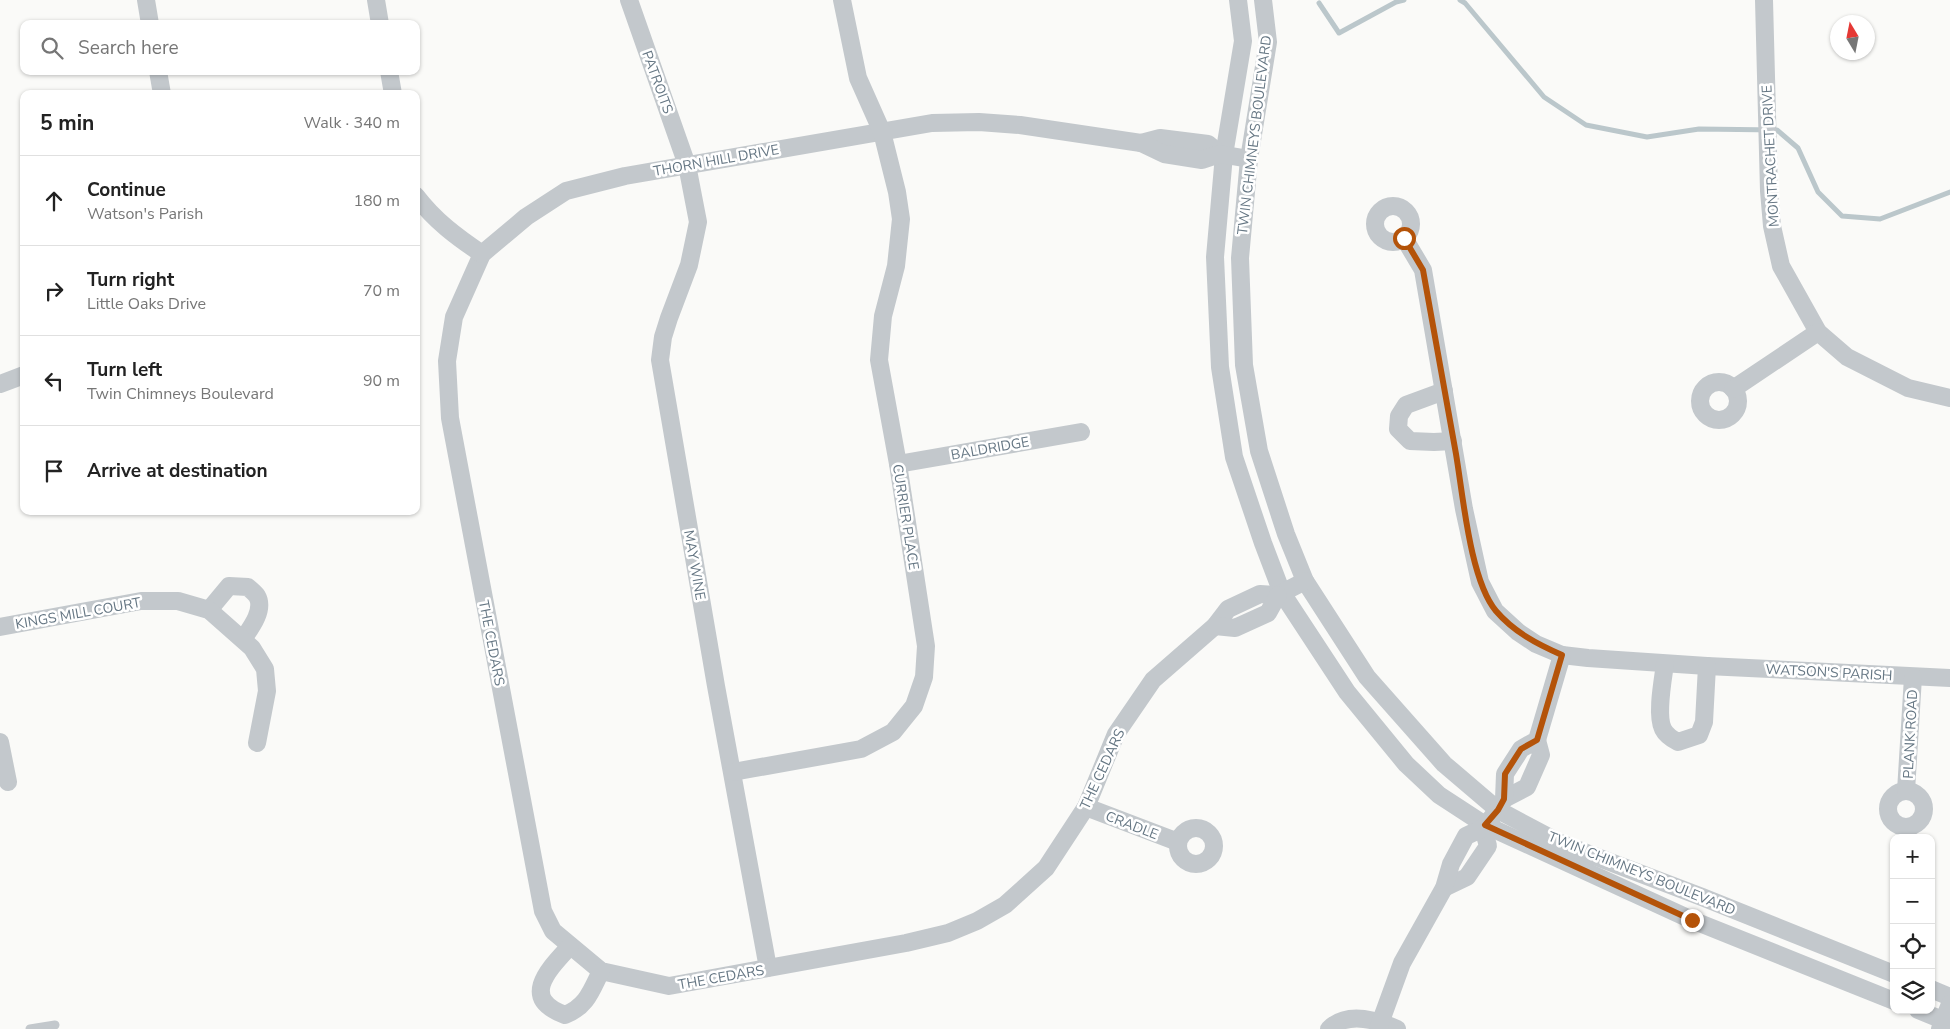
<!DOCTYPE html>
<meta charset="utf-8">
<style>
:root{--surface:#fff;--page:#f2f2f2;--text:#222;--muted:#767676;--line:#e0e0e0}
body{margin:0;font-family:"Nunito Sans",sans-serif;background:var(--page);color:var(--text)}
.controls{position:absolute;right:15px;bottom:15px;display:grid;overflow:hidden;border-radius:10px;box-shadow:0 1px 4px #0004}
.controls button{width:45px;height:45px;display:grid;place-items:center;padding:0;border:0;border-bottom:1px solid var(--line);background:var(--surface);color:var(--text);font:25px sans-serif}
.compass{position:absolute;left:1830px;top:15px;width:45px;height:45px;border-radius:50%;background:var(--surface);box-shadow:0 1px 4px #0004;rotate:350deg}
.stop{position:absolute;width:15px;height:15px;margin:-11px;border:4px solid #b45309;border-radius:50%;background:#fff}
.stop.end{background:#b45309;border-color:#fff;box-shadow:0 1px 5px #0008}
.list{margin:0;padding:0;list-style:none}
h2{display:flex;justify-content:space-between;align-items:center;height:65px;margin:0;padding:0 20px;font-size:21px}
h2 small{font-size:16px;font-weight:400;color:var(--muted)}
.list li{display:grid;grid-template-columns:32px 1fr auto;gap:15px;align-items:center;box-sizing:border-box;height:90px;padding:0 20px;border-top:1px solid var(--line)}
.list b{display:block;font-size:19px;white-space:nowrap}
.list p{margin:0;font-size:16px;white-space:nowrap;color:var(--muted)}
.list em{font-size:16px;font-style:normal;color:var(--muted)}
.icon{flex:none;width:28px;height:28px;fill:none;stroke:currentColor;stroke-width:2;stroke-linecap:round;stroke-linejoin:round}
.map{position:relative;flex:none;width:1950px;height:1029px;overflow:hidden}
.search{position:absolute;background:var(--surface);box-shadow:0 1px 4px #0004;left:20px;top:20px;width:400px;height:55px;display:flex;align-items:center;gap:12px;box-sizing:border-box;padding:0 18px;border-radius:10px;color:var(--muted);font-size:19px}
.panel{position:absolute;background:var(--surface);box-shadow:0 1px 4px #0004;left:20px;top:90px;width:400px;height:425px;border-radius:10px}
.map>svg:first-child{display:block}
</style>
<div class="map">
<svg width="1950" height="1029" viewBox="0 0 1950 1029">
<rect width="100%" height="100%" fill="#fafaf8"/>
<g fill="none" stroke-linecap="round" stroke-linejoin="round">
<g stroke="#bbc7cb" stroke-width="5">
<polyline points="1460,0 1465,3 1544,97 1586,125 1647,137 1699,129 1777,130 1798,148 1818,192 1842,216 1880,219 1950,192"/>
<polyline points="1319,3 1339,33 1396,2 1404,0"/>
</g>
<polyline stroke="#c3c8cc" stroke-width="9" points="30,1029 55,1025"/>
<g stroke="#c3c8cc" stroke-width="18">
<polyline points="146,0 150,24"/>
<polyline points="376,0 380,24"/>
<polyline points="629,0 687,165 698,222 689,265 669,318 663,337 660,360 716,686 768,968"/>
<polyline points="1238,0 1243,41 1224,155 1215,257 1220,367 1234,457 1263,543 1282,593 1347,692 1406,764 1439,795 1485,825 1692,920 1894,1001"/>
<polyline points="1263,0 1268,42 1249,159 1240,258 1244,365 1259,451 1286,534 1305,581 1367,677 1444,764 1498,810 1560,843 1702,897 1894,974"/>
<polyline points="1764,0 1769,191 1772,226 1781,266 1818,332 1847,357 1908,388 1950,398"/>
<polyline points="158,71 162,94"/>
<polyline points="389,71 393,94"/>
<polyline points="1141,143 1160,138 1208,144 1220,154"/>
<polyline points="1249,159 1220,154 1202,160 1164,154 1141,143 1020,125 979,122 932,123 625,176 566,191 526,217 482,254 454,317 447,361 450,418 543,911 553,931 601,971 669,986 906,943 948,933 977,921 1005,905 1046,868 1086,807 1116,734 1153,680 1215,626 1228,609 1260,594 1278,595 1305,581"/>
<path d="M416,196C435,221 457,237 482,254"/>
<circle cx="1393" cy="224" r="18"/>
<polyline points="1404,238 1423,270 1464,509 1480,582 1495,611 1518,632 1536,644 1562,655 1588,658 1707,666 1950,678"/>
<circle cx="1719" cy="401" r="19"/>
<polyline points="0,384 24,375"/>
<polyline points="1733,389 1818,332"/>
<polyline points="1444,391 1406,405 1399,416 1398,429 1410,441 1434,442 1453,441"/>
<polyline points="898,464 1081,432"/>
<path d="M209,610L229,586L248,587C251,590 255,593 257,596C265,610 250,629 243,639"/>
<polyline points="1215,626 1235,628 1268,613 1278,595"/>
<polyline points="0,627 141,601 178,601 209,610 252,648 265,669 267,691 257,743"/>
<path d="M1665,664C1663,679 1656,715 1663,729C1666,735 1672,739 1678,742L1699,735L1704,722L1707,666"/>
<polyline points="0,742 8,782"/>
<polyline points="733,772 861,749 893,732 914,706 924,677 926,646 898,464 879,360 883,316 896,266 901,219 897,192 882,132 858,78 842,0"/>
<circle cx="1906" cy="809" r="18"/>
<polyline points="1906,791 1913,677"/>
<polyline points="1504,799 1527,787 1541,755 1537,740"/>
<polyline points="1086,807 1178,842"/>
<circle cx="1196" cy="846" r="18"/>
<polyline points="1444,888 1467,877 1488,846 1483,828"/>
<path d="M570,946C549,969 519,998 565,1015C587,1006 591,991 601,971"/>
<polyline points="1931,989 1950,997"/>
<polyline points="1918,1010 1950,1023"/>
<path d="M1329,1029C1347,1011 1377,1020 1397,1029"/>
<polyline points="1378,1029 1402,963 1444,888 1451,864 1466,836 1483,828 1498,810 1504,799 1505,774 1521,749 1537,740 1562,655"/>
<polyline points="1940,1029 1950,1004"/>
</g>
</g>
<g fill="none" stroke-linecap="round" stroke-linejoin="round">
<path stroke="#b45309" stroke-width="6" d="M1404,238L1423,270C1434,331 1445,393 1456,454C1463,495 1470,580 1496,611C1514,632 1537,644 1562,655L1537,740L1521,749L1505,774L1504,799L1498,810L1485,825L1692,920"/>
</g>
<g text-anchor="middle" stroke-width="5" stroke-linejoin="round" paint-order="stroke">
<g font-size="14" fill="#657683" stroke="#fff">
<text transform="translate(658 82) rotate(70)" y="5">PATROITS</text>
<text transform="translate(1254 135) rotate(-83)" y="5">TWIN CHIMNEYS BOULEVARD</text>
<text transform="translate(1770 156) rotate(-93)" y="5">MONTRACHET DRIVE</text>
<text transform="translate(716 160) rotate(-10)" y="5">THORN HILL DRIVE</text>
<text transform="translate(990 448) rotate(-10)" y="5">BALDRIDGE</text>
<text transform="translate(906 517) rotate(81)" y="5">CURRIER PLACE</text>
<text transform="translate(695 565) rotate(80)" y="5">MAY WINE</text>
<text transform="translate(78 613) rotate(-10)" y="5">KINGS MILL COURT</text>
<text transform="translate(492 643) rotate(79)" y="5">THE CEDARS</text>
<text transform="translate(1829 672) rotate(3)" y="5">WATSON'S PARISH</text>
<text transform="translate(1910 734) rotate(-87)" y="5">PLANK ROAD</text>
<text transform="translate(1102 769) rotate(-65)" y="5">THE CEDARS</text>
<text transform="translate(1132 825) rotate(21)" y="5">CRADLE</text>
<text transform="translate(1642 873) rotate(22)" y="5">TWIN CHIMNEYS BOULEVARD</text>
<text transform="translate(721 977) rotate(-10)" y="5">THE CEDARS</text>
</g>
</g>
</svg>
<div class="controls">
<button>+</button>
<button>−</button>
<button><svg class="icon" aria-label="locate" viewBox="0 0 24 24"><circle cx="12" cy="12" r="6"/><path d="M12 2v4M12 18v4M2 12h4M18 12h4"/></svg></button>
<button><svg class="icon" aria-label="layers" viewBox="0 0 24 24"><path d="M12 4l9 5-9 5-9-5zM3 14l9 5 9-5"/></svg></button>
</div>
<svg class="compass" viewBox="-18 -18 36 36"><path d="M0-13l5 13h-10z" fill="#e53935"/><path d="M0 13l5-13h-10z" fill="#767676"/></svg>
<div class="stop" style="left:1404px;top:238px"></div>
<div class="stop end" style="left:1692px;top:920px"></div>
<div class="search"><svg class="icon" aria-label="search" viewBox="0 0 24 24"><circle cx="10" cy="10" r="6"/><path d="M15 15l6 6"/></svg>Search here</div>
<section class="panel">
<h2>5 min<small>Walk · 340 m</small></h2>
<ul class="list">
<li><svg class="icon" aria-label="ahead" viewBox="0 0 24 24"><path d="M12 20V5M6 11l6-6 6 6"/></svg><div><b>Continue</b><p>Watson's Parish</p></div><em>180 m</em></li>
<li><svg class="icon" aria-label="right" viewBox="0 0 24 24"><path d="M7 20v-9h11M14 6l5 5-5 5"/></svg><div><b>Turn right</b><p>Little Oaks Drive</p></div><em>70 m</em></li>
<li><svg class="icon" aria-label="left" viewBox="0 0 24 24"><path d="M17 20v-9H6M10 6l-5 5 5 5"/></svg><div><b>Turn left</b><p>Twin Chimneys Boulevard</p></div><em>90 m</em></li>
<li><svg class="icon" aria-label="arrive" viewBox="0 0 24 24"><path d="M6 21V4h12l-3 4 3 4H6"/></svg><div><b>Arrive at destination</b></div></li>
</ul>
</section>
</div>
